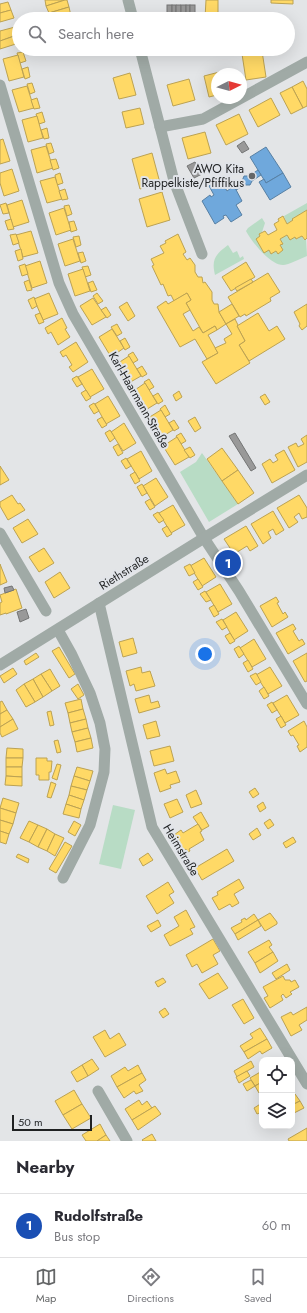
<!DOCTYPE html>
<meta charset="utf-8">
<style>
:root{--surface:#fff;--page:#f7f7f7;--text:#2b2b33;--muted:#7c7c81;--line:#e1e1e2;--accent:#646667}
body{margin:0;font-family:Jost,sans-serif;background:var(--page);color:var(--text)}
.controls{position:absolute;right:12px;bottom:12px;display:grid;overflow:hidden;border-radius:8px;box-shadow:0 4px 16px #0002}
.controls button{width:36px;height:36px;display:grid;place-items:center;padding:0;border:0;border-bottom:1px solid var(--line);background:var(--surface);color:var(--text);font:20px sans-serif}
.compass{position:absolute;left:211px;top:68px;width:36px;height:36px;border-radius:50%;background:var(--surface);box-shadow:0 4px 16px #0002;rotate:84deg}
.scale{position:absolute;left:12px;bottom:10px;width:80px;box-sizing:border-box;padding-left:4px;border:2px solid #1f2122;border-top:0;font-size:11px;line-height:14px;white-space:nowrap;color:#1f2122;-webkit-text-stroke:3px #e1e4e9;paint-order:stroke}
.you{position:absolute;left:205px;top:654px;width:14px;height:14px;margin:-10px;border:3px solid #fff;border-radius:50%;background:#1a73e8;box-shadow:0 0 0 6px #1a73e833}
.badge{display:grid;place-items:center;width:26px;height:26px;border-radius:50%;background:var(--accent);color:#fff;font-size:13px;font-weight:700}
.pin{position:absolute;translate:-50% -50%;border:2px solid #fff;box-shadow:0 1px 4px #0006}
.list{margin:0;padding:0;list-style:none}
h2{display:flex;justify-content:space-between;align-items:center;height:52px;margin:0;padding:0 16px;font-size:17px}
h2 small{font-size:13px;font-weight:400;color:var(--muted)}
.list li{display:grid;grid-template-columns:26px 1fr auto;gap:12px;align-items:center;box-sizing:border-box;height:64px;padding:0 16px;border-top:1px solid var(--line)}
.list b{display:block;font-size:15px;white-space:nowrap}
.list p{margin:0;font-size:13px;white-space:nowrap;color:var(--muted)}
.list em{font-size:13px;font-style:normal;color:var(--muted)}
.icon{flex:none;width:22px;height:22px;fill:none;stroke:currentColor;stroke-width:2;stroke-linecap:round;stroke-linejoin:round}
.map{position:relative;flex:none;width:307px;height:1141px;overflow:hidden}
.search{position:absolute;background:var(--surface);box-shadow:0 4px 16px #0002;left:12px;right:12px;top:12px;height:44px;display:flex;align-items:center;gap:10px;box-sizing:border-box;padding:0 14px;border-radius:22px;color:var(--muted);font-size:15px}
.sheet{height:116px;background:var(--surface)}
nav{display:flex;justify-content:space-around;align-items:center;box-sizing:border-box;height:56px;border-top:1px solid var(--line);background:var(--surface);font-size:11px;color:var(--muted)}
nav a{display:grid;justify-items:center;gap:2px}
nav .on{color:var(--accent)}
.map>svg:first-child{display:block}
</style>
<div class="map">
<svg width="307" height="1141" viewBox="0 0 307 1141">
<rect width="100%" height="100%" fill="#e3e5e7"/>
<g fill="#b8dcc5">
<polygon points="307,203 307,210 292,219 293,220 287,224 284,216"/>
<path d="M262,218L265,223L262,232L259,234L271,254L276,251L278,253L283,250L280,245L283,244L280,239L287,235L290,240L295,237L297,239L302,236L304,240L306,239L307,256C302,258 288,265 283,265C270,265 251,241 246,231L248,228Z"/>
<path d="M228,245L233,253L237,251L240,258L243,256L244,259L215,275C211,259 216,254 228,245Z"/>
<polygon points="202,453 238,504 209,522 180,472 196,462"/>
<polygon points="113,805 135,810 121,869 99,864"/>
</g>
<g fill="#ffd966" stroke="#bca252">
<polygon points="45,0 65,0 46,6"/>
<polygon points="65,0 67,0 69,7 49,13 46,6"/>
<polygon points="206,0 218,0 218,19 205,18"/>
<polygon points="271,0 293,0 293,4 271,3"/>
<polygon points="8,2 11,10 0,13 0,4"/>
<polygon points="69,7 71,16 60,19 50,19 49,13"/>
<polygon points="11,10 14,18 0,22 0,13"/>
<polygon points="15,27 17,35 0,41 0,31"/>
<polygon points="17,35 19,43 0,49 0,41"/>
<polygon points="262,51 266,77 246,80 242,54"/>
<polygon points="23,52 26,61 20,63 17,53"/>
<polygon points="18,55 24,77 9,81 3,59"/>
<polygon points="28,67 30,77 25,79 22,69"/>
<polygon points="227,70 228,74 217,74 217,95 209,97 204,76"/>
<polygon points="130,73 136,95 119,99 113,78"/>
<polygon points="189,79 195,100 173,106 167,85"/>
<polygon points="303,81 307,89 307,106 303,108 292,87"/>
<polygon points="32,83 35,92 30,94 27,84"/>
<polygon points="27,86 34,108 19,112 12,90"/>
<polygon points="292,87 303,108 291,114 280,93"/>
<polygon points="37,98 40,108 34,109 31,100"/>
<polygon points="271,98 280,115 258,127 249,110"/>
<polygon points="140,108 144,124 126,128 122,112"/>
<polygon points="42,112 45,122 39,124 36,114"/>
<polygon points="239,114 248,134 226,145 216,125"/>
<polygon points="37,116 43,138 28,142 22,120"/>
<polygon points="47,128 49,138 44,139 41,130"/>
<polygon points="205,132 211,153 188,159 182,138"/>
<polygon points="3,139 10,161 0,164 0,140"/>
<polygon points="51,143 54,152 49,154 46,144"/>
<polygon points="46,146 53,168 37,173 31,150"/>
<polygon points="152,153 160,183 140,189 132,159"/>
<polygon points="56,159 59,168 53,170 50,160"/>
<polygon points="12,169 19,191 4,196 0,183 0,173"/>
<polygon points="60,173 63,183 57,185 55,175"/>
<polygon points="55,177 62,199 47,203 40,181"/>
<polygon points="65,189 68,199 62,200 59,191"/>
<polygon points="162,192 170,220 147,227 139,199"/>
<polygon points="22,200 29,222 13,227 7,205"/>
<polygon points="6,203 9,213 3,214 0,205"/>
<polygon points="69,205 72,214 67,216 64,206"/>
<polygon points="64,208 71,230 56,235 49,213"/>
<polygon points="307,210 307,238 305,240 302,236 296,239 295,237 290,240 287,235 280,239 283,244 280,245 283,250 278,254 276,251 271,254 269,250 264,253 256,239 260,236 259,234 265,231 268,235 277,230 274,224 279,221 278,219 283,216 287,224 293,220 292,219"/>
<polygon points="11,219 14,229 8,230 5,221"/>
<polygon points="74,221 77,230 71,232 69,222"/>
<polygon points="31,231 38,253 23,257 16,235"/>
<polygon points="16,234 19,243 13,245 10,235"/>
<polygon points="178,234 186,252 183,254 187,260 190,258 195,265 195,272 198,277 202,277 203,283 205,282 212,292 212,300 214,304 218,304 219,312 226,324 217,330 215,326 203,333 186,303 191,300 187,293 174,301 171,295 168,296 163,284 161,285 152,266 154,265 151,259 164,253 160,246 166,243 165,241"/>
<polygon points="79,236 81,245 76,247 73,237"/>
<polygon points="73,239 80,261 65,266 58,244"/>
<polygon points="21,249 23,259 18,261 15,251"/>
<polygon points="83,252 86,261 81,263 78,253"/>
<polygon points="40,261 47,283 32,288 25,266"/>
<polygon points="246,262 255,277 231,291 222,277"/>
<polygon points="25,264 28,274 22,276 19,266"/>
<polygon points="88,266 91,275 85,277 82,267"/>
<polygon points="83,269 90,291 75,296 68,274"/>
<polygon points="268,273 280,292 270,298 271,301 246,316 245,314 240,317 228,297"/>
<polygon points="251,279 253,282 237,291 235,288"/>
<polygon points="29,280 32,290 27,291 24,282"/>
<polygon points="93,281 97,290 91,292 88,283"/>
<polygon points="49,293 58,314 43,320 34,299"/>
<polygon points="97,293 103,301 98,304 93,296"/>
<polygon points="187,293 191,300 186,303 190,310 183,314 193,331 199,327 203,333 215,326 217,330 208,335 218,353 207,359 195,339 180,347 157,307 166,301 168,304"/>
<polygon points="34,297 37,306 32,309 28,300"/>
<polygon points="93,298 106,317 92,325 80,306"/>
<polygon points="127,302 135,316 128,321 119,307"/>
<polygon points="232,304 239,316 226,324 219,312"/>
<polygon points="307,304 307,326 302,330 299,326 300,324 294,312"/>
<polygon points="106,307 111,315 107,318 101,310"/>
<polygon points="40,313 44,322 39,324 35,315"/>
<polygon points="258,313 269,331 277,326 285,339 249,361 239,345 245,341 237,326"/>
<polygon points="62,318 67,328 65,329 70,337 58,345 51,332 48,334 45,328"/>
<polygon points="235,319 238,325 237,326 245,341 239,345 250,363 216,384 202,362 218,353 215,348 226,343 224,339 232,334 226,324"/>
<polygon points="117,324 122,333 117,336 111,327"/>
<polygon points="112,329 124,348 111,357 99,337"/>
<polygon points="125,338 130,347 125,350 120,341"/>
<polygon points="76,342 88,362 73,372 69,367 72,365 66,355 63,357 60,352"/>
<polygon points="133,352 138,360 133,363 128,355"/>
<polygon points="129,356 141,376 127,384 115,365"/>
<polygon points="142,366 147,374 142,377 137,369"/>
<polygon points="92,369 104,389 90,397 78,377"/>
<polygon points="77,376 82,384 77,387 72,379"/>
<polygon points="149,379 154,387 149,390 144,382"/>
<polygon points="145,383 157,403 144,411 132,392"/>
<polygon points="86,390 91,398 86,401 81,393"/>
<polygon points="179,391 182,397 176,401 173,395"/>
<polygon points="158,393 163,401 158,404 153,396"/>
<polygon points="265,394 270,402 265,405 260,397"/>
<polygon points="108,396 120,416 106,424 95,404"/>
<polygon points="94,403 99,411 94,414 89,406"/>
<polygon points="165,405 170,414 165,417 160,409"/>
<polygon points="161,410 173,430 160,438 148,418"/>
<polygon points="102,417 107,425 102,428 97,420"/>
<polygon points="195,417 201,428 195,432 188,421"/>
<polygon points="174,420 179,428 174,431 169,423"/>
<polygon points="124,423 136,443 123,451 111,432"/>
<polygon points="110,430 115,438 110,442 105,433"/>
<polygon points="181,433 186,441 181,444 176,436"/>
<polygon points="307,435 307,462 298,467 288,447 296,443 298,447 304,444 301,439"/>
<polygon points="177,437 189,457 175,465 163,446"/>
<polygon points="118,444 123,453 118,456 113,447"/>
<polygon points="190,447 195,455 190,458 184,450"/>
<polygon points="222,448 238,470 222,481 207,459"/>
<polygon points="284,450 295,470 272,483 262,464 270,459 273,463 278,460 275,455"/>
<polygon points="141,451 152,471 139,479 127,459"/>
<polygon points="126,458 131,466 126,469 121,461"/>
<polygon points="0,466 9,480 0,485"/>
<polygon points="238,470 254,493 238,504 222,481"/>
<polygon points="135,472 140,481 135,484 130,475"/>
<polygon points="156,478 168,497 155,506 143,486"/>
<polygon points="142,484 147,493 142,496 137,487"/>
<polygon points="12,495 18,504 20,503 25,510 8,520 0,506 0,502"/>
<polygon points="299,495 307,508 307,517 302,519 299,513 294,517 298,522 289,528 277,508"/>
<polygon points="150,499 155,507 150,510 145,502"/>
<polygon points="173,505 185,525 171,533 159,513"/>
<polygon points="273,511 284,530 276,535 273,529 268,532 271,538 263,544 251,524"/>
<polygon points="158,512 164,520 159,523 153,515"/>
<polygon points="28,519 38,534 22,543 13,528"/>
<polygon points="167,526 172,534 167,537 162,529"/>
<polygon points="246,526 258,546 250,551 247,546 234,554 224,539"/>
<polygon points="44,548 54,563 39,572 29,557"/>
<polygon points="204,558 216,577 202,586 190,566"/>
<polygon points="0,564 7,582 0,585"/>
<polygon points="190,564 195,573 189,576 184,567"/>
<polygon points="60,572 70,588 54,598 45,582"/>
<polygon points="198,579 203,587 198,590 193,582"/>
<polygon points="220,584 232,604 218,612 206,592"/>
<polygon points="16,589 22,608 6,614 6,613 0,615 0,603 2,602 0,595"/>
<polygon points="205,591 211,600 206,602 200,594"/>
<polygon points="276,597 279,602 277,603 283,614 285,612 288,617 272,627 260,606"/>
<polygon points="214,605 219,614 214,617 209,608"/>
<polygon points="236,612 248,631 234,640 223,620"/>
<polygon points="222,619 227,627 222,630 216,622"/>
<polygon points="293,624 296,629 293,631 299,641 302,639 305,644 288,654 276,633"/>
<polygon points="230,633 235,641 230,644 225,636"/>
<polygon points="133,638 137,653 123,657 119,642"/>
<polygon points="254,639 266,659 252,667 240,648"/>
<polygon points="239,646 244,654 239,658 234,649"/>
<polygon points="59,647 75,674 69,678 52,651"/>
<polygon points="36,653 39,657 26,665 24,661"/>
<polygon points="307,653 307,681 305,682 293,661"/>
<polygon points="248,660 253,669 248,672 243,663"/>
<polygon points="141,667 142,673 150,671 155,686 136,691 134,684 130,686 126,671"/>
<polygon points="270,667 282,686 268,694 256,675"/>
<polygon points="13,668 17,674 4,683 0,676"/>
<polygon points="50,669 60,686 52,691 41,674"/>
<polygon points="256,673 261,682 256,685 250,676"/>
<polygon points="41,674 52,691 43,697 33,679"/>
<polygon points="33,679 43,697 35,702 24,684"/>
<polygon points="24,684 35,702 26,707 16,690"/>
<polygon points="78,684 84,695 78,699 71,689"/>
<polygon points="264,687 269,696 264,699 259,691"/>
<polygon points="149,695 151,703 158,701 160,707 139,713 135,699"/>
<polygon points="287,695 299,715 285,723 273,703"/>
<polygon points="81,699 83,709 68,713 65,703"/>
<polygon points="2,701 7,710 0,714 0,702"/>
<polygon points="272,702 277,710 272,713 267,705"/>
<polygon points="83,709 86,719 70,723 68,713"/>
<polygon points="7,710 13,719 0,727 0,714"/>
<polygon points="51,711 54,725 50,726 47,712"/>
<polygon points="281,716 286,725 281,728 276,719"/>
<polygon points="13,719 18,729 2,737 0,733 0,727"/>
<polygon points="86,719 88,728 72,732 70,723"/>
<polygon points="156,721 160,736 147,739 143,725"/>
<polygon points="304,721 307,727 307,747 300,752 297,746 299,745 293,735 291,736 288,731"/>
<polygon points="88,728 91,738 75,742 72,732"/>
<polygon points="91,738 93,748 77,752 75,742"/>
<polygon points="58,740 61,752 57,753 54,741"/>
<polygon points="170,746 174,761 154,766 150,751"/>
<polygon points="7,748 23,749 23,758 6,758"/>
<polygon points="6,758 23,758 22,767 6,767"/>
<polygon points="36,758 47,758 47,761 52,761 51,772 49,772 49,780 39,780 39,775 36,775"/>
<polygon points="57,764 61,765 57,780 52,778"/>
<polygon points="6,767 22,767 22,777 6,776"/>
<polygon points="77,767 93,771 90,781 74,776"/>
<polygon points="165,769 167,774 176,771 180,782 170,785 171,788 160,792 154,773"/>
<polygon points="6,776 22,777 22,786 5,785"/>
<polygon points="74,776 90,781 87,790 71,786"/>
<polygon points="51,782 56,784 51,798 47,797"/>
<polygon points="71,786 87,790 84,800 69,795"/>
<polygon points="255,788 259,794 253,798 249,792"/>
<polygon points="196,790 202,804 191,808 186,795"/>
<polygon points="69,795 84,800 81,809 66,804"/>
<polygon points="3,798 19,803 16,813 0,808"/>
<polygon points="177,799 183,812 170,818 164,804"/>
<polygon points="263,802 266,808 260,812 257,806"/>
<polygon points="66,804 81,809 79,818 63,814"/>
<polygon points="0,808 16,813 13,824 0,820"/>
<polygon points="201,812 209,826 202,830 193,817"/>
<polygon points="270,819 274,825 268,829 264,823"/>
<polygon points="0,820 13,824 9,834 0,831"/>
<polygon points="29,821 38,825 29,842 20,838"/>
<polygon points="74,821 81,825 75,836 68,832"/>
<polygon points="198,824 202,831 200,832 204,840 189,849 190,851 188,852 186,849 181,853 171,837 181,830 183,833"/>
<polygon points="38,825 47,829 38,847 29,842"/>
<polygon points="257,828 261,835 253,840 249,834"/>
<polygon points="47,829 55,834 47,851 38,847"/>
<polygon points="0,831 9,834 6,844 0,842"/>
<polygon points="55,834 64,838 55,856 47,851"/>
<polygon points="293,837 296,842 286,848 283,843"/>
<polygon points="65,842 72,846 56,873 49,869"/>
<polygon points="227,849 234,861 202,880 195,868"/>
<polygon points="148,853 153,860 143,866 139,859"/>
<polygon points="18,854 29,859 28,863 16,857"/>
<polygon points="239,879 244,888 234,894 239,903 232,907 230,904 219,910 212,898 218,895 217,892"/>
<polygon points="168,882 174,892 169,895 174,903 157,914 146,896"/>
<polygon points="186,910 195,927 190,929 193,934 170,946 164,935 179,926 174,917"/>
<polygon points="270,913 277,922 277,924 265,931 258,920"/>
<polygon points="254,914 258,920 235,934 231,928 242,922 241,920 245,918 246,920"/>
<polygon points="158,920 161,926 151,932 147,926"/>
<polygon points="258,920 261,926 238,940 235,934"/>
<polygon points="213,939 220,951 213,955 218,964 202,973 197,964 192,967 186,955"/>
<polygon points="269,940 272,945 269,947 273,952 255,963 248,952"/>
<polygon points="273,952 278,961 260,973 255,963"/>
<polygon points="287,964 290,970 276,979 272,973"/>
<polygon points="218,973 228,988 209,999 199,984"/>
<polygon points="283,976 285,980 290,980 291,982 295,980 299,987 290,992 292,994 286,998 283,994 281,996 283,1000 270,1008 264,998 268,996 263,987"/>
<polygon points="163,978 166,982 158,987 155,982"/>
<polygon points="243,999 254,1018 244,1024 232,1005"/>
<polygon points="307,1007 307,1020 299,1025 302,1030 291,1036 281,1017 291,1012 293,1015"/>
<polygon points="165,1008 169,1014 163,1018 159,1012"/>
<polygon points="260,1028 267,1039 244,1052 240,1046 253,1038 250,1034"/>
<polygon points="105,1030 110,1039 119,1033 126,1045 105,1057 93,1037"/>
<polygon points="267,1039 272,1048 262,1054 260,1051 248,1059 244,1052"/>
<polygon points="92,1059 99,1069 88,1076 82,1065"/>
<polygon points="251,1061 254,1067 237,1077 234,1071"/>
<polygon points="82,1065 88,1076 77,1082 71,1072"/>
<polygon points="138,1065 142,1073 117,1087 111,1076 125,1067 128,1071"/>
<polygon points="247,1071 250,1076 239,1083 236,1077"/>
<polygon points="262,1071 262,1082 255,1086 250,1078"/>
<polygon points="142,1073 146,1080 139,1085 143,1091 136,1094 134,1091 124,1098 117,1087"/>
<polygon points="251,1080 255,1086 247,1091 243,1084"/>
<polygon points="262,1082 262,1091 259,1093 255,1086"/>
<polygon points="74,1090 82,1104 63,1115 55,1101"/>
<polygon points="295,1094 300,1101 292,1105 292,1096"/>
<polygon points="139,1100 142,1105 147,1101 152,1108 132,1120 125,1109"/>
<polygon points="300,1101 304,1108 292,1114 292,1105"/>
<polygon points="262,1103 262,1112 257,1114 254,1108"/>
<polygon points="82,1104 91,1118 72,1129 63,1115"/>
<polygon points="155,1106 161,1114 138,1130 132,1120"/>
<polygon points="100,1124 106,1135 97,1141 86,1141 82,1135"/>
<polygon points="307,1128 307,1141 289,1141 288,1139"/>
<polygon points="152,1134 156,1141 143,1141 142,1140"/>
<polygon points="106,1135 110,1141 97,1141"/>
</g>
<g fill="#6fa8dc" stroke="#5780a4">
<polygon points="266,147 283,173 266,183 250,157"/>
<polygon points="258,170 261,175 252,181 250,185 245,185 236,190 234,186 242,181 244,176 249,176"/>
<polygon points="283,173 291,187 270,200 259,182 264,179 266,183"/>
<polygon points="220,179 227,191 234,186 242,201 236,205 242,215 231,222 226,215 223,216 224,218 215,224 202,201 210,195 211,197 214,195 209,186"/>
</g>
<g fill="#999" stroke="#747575">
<rect x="167" y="5" width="5" height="8"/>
<rect x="172" y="5" width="4" height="8"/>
<polygon points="176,5 181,5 181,14 176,13"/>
<rect x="181" y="5" width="5" height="9"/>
<rect x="186" y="5" width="4" height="9"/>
<rect x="190" y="5" width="5" height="9"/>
<polygon points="244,141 249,149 242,153 237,146"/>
<polygon points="195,162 202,174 194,178 187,166"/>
<polygon points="235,433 256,468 251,471 229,436"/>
<polygon points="12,586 14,590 5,593 4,588"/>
<polygon points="26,609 29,618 20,622 17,612"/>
</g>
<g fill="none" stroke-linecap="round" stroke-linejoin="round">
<g stroke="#a0aaa6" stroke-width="11">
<polyline points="128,0 133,19"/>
<polyline points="140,49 174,181 202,254"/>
<polyline points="0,85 59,283 73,314 204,538 239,591 307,704"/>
<polyline points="160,127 203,119 307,62"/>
<polyline points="0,533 46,611"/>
<polyline points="99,603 152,827 307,1084"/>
<polyline points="58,630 72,655 90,693 100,723 105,749 104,772 90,825 63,878"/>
<polyline points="0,665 204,538 307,475"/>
<polyline points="98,1091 127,1141"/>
</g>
</g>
<circle fill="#646667" stroke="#e1e4e9" stroke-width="1.5" cx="252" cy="176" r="4"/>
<g text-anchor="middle" stroke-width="4" stroke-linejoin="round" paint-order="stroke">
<g font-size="12" fill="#1f2122" stroke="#e1e4e9" text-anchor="end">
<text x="244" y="173">AWO Kita<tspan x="244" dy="14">Rappelkiste/Pfiffikus</tspan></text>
</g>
<g font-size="12" fill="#1f2122" stroke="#e1e4e9">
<text transform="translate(139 400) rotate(60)" y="4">Karl-Haarmann-Straße</text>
<text transform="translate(124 572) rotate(-32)" y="4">Riethstraße</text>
<text transform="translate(181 850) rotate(59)" y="4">Heimstraße</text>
</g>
</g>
</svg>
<div class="controls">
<button><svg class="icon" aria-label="locate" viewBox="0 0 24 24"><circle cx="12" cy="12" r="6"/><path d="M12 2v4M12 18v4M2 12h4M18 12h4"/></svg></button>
<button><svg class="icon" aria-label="layers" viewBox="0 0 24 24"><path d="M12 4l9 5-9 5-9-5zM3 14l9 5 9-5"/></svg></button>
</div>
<svg class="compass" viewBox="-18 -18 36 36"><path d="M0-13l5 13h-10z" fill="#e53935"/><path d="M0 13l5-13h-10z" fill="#7c7c81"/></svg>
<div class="scale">50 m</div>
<div class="you"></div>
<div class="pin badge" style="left:228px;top:563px;background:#1a4fb4">1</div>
<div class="search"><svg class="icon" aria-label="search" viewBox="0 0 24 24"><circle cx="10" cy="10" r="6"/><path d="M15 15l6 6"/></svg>Search here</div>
</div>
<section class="sheet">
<h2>Nearby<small></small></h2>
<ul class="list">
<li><span class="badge" style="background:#1a4fb4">1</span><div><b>Rudolfstraße</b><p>Bus stop</p></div><em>60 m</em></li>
</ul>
</section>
<nav>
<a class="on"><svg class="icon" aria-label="map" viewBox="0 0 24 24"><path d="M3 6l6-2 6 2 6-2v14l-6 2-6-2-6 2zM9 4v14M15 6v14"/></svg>Map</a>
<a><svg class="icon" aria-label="directions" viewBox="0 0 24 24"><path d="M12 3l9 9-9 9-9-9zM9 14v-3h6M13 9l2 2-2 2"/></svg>Directions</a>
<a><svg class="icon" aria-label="saved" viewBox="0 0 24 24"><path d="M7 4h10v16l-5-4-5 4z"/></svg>Saved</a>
</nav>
